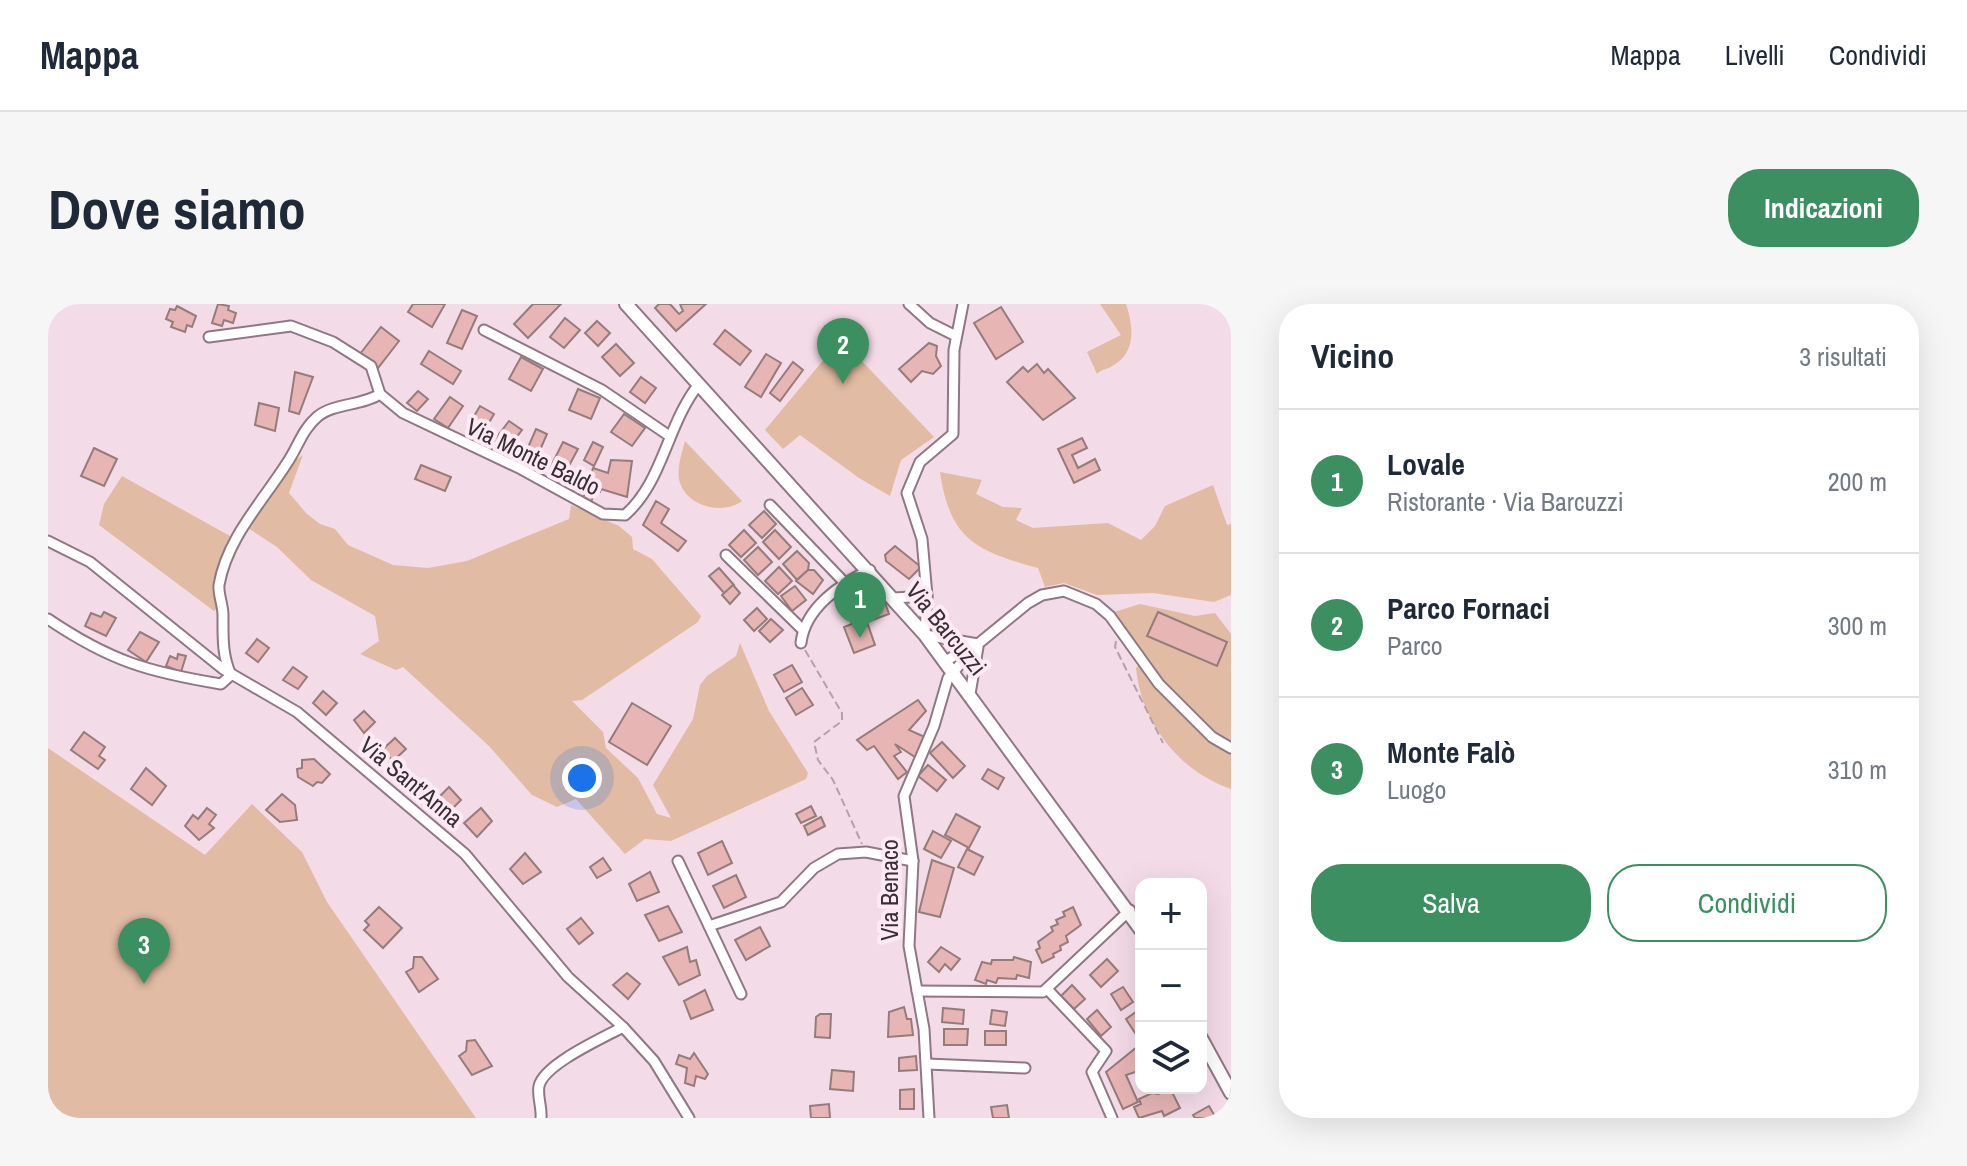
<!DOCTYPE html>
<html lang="it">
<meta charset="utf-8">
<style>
:root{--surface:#fff;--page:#f6f6f7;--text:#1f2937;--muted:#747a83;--line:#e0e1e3;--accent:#3b8f61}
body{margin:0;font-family:"Archivo Narrow",sans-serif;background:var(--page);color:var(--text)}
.controls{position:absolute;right:24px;bottom:24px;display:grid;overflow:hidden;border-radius:16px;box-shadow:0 8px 32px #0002}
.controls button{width:72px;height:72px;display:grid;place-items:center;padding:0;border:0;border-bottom:2px solid var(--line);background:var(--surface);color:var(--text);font:40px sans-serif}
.you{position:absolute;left:534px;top:474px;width:28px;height:28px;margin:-20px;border:6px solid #fff;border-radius:50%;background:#1a73e8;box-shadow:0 0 0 12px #1a73e833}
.badge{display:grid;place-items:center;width:52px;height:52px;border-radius:50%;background:var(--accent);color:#fff;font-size:26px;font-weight:700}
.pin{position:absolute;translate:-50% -66px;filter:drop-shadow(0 2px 4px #0008)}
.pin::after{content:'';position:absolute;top:42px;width:28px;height:24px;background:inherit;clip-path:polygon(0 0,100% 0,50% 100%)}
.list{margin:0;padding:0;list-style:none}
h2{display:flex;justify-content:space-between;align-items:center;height:104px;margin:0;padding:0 32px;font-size:34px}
h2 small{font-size:26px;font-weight:400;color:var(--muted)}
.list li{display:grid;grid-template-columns:52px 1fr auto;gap:24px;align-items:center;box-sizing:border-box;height:144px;padding:0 32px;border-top:2px solid var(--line)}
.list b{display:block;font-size:30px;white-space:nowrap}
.list p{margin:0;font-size:26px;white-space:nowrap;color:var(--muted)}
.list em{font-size:26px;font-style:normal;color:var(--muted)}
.actions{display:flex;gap:16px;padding:24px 32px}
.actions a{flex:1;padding:18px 0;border:2px solid var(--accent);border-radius:32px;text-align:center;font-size:28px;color:var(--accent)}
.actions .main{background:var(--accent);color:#fff}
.icon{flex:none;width:44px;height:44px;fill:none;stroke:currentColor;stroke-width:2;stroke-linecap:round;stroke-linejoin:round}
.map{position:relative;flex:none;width:1183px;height:814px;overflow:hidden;border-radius:32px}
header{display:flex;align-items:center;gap:48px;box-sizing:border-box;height:112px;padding:0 40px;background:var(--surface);border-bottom:2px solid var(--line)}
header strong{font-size:38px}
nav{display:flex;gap:44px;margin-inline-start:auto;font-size:28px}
.intro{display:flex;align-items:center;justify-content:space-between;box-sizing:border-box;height:192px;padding:0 48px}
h1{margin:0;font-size:56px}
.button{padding:20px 36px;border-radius:32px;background:var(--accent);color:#fff;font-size:28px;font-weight:700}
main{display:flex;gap:48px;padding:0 48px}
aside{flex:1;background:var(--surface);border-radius:32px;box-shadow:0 8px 32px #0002}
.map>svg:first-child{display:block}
</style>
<header>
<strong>Mappa</strong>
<nav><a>Mappa</a><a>Livelli</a><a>Condividi</a></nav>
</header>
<div class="intro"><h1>Dove siamo</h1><a class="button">Indicazioni</a></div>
<main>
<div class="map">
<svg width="1183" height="814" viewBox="0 0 1183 814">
<rect width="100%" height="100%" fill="#f4dbe8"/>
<g fill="#e1bba3">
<path d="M1052,0H1078C1085,22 1089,47 1066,61C1059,66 1055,64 1049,70L1039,48L1073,31Z"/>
<polygon points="793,35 886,133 853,156 842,192 811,174 752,131 735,145 717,126"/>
<path d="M637,137L694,197C675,212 636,202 631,175C629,163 634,149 637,137Z"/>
<polygon points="255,151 241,189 259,210 272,220 287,225 300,241 345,261 380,264 419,257 521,215 523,201 571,222 584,233 585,245 604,255 653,312 650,318 534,396 524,397 555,428 558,444 590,474 609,510 623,514 605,481 645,415 652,381 659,372 688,352 692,339 721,407 760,469 758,475 623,537 597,535 577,550 528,495 509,503 484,491 441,442 355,363 348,366 312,350 331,337 327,312 263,276 229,243 200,224 241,160"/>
<path d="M892,168L934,176L928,190L955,203L974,204L968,216L985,224L1060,219L1093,236L1107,222L1117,202L1165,181L1179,221L1183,220V291L1166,298L1105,289L1049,291L1016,279L997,283L990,264C928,247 902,236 892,168Z"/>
<polygon points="74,172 182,232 166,277 170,304 166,307 51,221 56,200"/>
<path d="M1092,300L1147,312L1167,309L1183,330V439C1131,410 1100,354 1063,309Z"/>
<path d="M1094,358L1183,446V485C1132,468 1093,419 1088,364Z"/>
<polygon points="0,444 157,551 204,500 254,548 279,598 428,814 0,814"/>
</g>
<g fill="#e6b5b4" stroke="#957c7b" stroke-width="2">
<polygon points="170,0 181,2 180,6 188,9 185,19 176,16 174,22 164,19"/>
<polygon points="365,0 397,0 384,23 360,8"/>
<polygon points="485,0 513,0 480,34 466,20"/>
<polygon points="611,0 622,0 631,10 635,7 632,0 658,0 628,27 607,4"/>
<polygon points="129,2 148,12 144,23 139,21 137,28 123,23 125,18 118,15 122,5 127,6"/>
<polygon points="953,3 975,38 948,55 926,19"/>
<polygon points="414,6 429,12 414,45 399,39"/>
<polygon points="517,14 532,26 516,44 502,33"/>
<polygon points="549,17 562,29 550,42 537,29"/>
<polygon points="333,23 351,37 330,64 312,50"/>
<polygon points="677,26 703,47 692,61 666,40"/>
<polygon points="881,39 889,42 888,52 893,62 885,70 874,67 863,78 851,65"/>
<polygon points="568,40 586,59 572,72 554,53"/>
<polygon points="381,47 413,67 405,80 373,60"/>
<polygon points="718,50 733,59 713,93 697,83"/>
<polygon points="473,53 495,65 483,87 461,75"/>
<polygon points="745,58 755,66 732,97 722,89"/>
<polygon points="989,60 996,69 1000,65 1027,94 995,116 959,78 975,63 980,68"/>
<polygon points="247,68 265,73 251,110 241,107"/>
<polygon points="593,73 608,84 597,99 582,88"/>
<polygon points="530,85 552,94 543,115 521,106"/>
<polygon points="370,87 380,95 369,107 359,99"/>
<polygon points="402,93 415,102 400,124 386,115"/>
<polygon points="211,99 231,104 227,127 207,121"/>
<polygon points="432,102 446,110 433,132 419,124"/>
<polygon points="576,110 597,124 584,142 563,128"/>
<polygon points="461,117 474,126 457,148 445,138"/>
<polygon points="488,125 499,130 489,153 478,148"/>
<polygon points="1034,134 1039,144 1024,151 1030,164 1047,155 1052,166 1026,179 1010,145"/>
<polygon points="515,138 530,145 516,171 502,164"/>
<polygon points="545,138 555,143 546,162 536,156"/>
<polygon points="46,144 69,155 56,182 33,172"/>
<polygon points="563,156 584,157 579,193 553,185 552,188 546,188 543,199 535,194 545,164 560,169"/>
<polygon points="373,161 403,173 397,187 367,175"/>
<polygon points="608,197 621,205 613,219 638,237 630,247 595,221"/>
<polygon points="716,207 728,220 714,234 701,221"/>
<polygon points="696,226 708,239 693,253 681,241"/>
<polygon points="727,226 743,243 731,255 715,238"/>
<polygon points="847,242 873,263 861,275 838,257 837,251"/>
<polygon points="710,243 724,258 710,271 696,256"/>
<polygon points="749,247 761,259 760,266 749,276 735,260"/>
<polygon points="731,263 744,277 730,290 717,277"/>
<polygon points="671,264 686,281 677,290 661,272"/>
<polygon points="760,266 766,266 775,276 765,290 748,277"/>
<polygon points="685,281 692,289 682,300 674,291"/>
<polygon points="747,282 758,296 744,307 733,292"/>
<polygon points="825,290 827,296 835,293 841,310 819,318 827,341 806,349 796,323 804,320 800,309 811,305 808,296"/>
<polygon points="709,304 719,315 706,327 696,316"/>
<polygon points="56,308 68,314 58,332 37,322 43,309 53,313"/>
<polygon points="1110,308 1179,338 1169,362 1099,332"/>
<polygon points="723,315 735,326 722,338 711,327"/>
<polygon points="92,328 111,338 98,358 80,346"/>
<polygon points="209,335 221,344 210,358 198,349"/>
<polygon points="130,350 138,352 133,368 118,362 122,352 129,355"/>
<polygon points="744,361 754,378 736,388 726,371"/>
<polygon points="245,363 259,373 250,385 235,376"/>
<polygon points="754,384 765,401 748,411 738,394"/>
<polygon points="275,387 289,399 278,411 265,399"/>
<polygon points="870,396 878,407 861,426 879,434 870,455 847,440 853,448 846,452 859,468 850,475 826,442 819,446 809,436"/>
<polygon points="584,399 623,422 599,461 561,438"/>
<polygon points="316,407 327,418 316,429 306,416"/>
<polygon points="36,428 57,443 51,452 57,456 50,465 23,446"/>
<polygon points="347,434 358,445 345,457 334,446"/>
<polygon points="894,438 917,462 905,474 882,449"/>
<polygon points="266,455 282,470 274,479 269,478 265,482 250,473 249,465 254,464 254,456"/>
<polygon points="880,461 898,476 889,487 870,472"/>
<polygon points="98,464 118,482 104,501 83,485"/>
<polygon points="940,465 956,474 950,485 934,475"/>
<polygon points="401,483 413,496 401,508 390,494"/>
<polygon points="234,490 247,501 249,516 232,518 218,506"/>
<polygon points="763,502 768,512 753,519 748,510"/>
<polygon points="159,504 168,511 161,520 166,524 151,536 137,522 145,511 150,515"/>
<polygon points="433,504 444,517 429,533 416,519"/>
<polygon points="908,510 932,523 921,544 897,531"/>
<polygon points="773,513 777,522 760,531 756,522"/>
<polygon points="885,527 903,537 893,554 876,545"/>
<polygon points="674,537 684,559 660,571 650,549"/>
<polygon points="919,545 935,553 926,571 910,563"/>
<polygon points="477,549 493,568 475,580 462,565"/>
<polygon points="555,554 563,566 549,574 542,563"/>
<polygon points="884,556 906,564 892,613 871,608"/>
<polygon points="602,568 611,588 589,597 581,580"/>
<polygon points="688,571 698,593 676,604 665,582"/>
<polygon points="620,602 634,628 611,637 597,611"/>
<polygon points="331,603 354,624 335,644 316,626 321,621 317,617"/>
<polygon points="1025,603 1033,621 1018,632 1020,638 1012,642 1013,646 1005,650 1006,653 994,659 988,646 992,644 990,638 1005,627 1003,623 1010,620 1008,616 1017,612 1015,608"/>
<polygon points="533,614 545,629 531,640 519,625"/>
<polygon points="712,623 722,642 698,656 687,636"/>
<polygon points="639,643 642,658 648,656 652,671 631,681 615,653"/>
<polygon points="893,643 912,655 903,666 897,660 891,668 880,658"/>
<polygon points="366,653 374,653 390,675 371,688 358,668 365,664"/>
<polygon points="966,653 983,658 981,674 969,671 968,675 950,674 948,679 939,676 938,680 927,676 934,658 943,660 944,656 965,656"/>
<polygon points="1059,655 1070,667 1053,683 1042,671"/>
<polygon points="579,669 592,680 580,695 565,681"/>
<polygon points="1024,681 1037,695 1026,705 1013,692"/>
<polygon points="1075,683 1085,698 1073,706 1063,690"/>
<polygon points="657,686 665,706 643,715 636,697"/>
<polygon points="856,703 859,715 863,715 865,731 840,733 841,708"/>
<polygon points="895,704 916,706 915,720 894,718"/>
<polygon points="944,706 959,708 957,722 942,720"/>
<polygon points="1049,706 1063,723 1053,732 1039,715"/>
<polygon points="1088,708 1093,715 1093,730 1089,732 1078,715"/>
<polygon points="772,710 783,710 782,734 767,733 768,713"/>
<polygon points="896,725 920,725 919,741 896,741"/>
<rect x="937" y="727" width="21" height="14"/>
<polygon points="427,736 444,762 424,771 411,752 418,747 419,737"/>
<polygon points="1089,743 1093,748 1093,766 1078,771 1090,798 1075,805 1058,768"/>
<polygon points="646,749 660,770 657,775 648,772 646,782 637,779 639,764 628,760 631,751 642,755"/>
<polygon points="868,752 869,766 851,767 851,754"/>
<polygon points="784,766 806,768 805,787 782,785"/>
<polygon points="1107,784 1122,784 1132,804 1116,812 1114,807 1091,814 1086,803 1093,800 1091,795 1104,789 1110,790"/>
<polygon points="866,785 866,805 852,805 852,786"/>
<polygon points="781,800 782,814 763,814 762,802"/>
<polygon points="959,801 961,814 945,814 943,803"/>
<polygon points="1161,802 1168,814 1147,814 1145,811"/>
</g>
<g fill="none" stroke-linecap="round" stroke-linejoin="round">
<defs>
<g id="minor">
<polyline points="861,0 882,19 908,32"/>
<polyline points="915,0 906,46 905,130 872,158 859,189 874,235 879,292 877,331 930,340"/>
<polyline points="436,26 554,86 620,131"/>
<polyline points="161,33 243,22 285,38 323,62 332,90"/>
<polyline points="722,201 796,278"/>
<polyline points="0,237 42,258 175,365 249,408 417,550 520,673 575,723 606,757 641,814"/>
<polyline points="678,251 755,326"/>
<polyline points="846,294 879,292"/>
<path d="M0,315C62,357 100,368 173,380L183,371"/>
<path d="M753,339C757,304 792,280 822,266"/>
<polyline points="897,357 927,341"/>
<path d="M183,371C174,351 175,333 175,311C175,301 170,290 171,281C179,234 215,197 239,159C250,143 254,126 269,113C285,99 314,102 332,90L355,109L473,165L555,210L577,211C615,178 619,120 651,80"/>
<polyline points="922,390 930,343"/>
<polyline points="630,557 661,622 733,598 766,564 790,550 818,548 865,557"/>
<polyline points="661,622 693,690"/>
<polyline points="1000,686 1058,747 1044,768 1064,814"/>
<polyline points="869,687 995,688 1082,606"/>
<polyline points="879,760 977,764"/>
<path d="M493,814C494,803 489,792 491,782C496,760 555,734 575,723"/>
<polyline points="881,814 876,725 861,642 865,557 856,492 886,422 900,374 930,340 980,299 994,291 1016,287 1048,300 1062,312 1111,380 1164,433 1183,444"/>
</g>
<g id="tertiary">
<polyline points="578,0 877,331 1093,626"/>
<polyline points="1153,734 1183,789"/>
</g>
</defs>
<use href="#minor" stroke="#8f7884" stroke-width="13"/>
<use href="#tertiary" stroke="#8f7884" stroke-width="16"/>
<g stroke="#b4a1ab" stroke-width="2" stroke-dasharray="8 4" stroke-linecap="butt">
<polyline points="1068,337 1067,343 1115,439"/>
<polyline points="757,346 794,409 794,417 766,438 770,456 785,476 814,540"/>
</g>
<use href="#minor" stroke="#fff" stroke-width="9"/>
<use href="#tertiary" stroke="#fff" stroke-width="12"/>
</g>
<g text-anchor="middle" stroke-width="8" stroke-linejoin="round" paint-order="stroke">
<g font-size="24" fill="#382f34" stroke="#feeaf4">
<text transform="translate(485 153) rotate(26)" y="8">Via Monte Baldo</text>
<text transform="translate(898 325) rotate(51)" y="8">Via Barcuzzi</text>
<text transform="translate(363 478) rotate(40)" y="8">Via Sant'Anna</text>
<text transform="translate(842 586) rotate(-90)" y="8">Via Benaco</text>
</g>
</g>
</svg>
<div class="controls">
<button>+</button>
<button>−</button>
<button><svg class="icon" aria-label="layers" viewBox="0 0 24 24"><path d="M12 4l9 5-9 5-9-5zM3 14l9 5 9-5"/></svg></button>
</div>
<div class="you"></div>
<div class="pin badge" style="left:812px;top:334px">1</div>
<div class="pin badge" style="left:795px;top:80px">2</div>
<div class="pin badge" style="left:96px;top:680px">3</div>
</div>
<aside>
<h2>Vicino<small>3 risultati</small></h2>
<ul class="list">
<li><span class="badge">1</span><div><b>Lovale</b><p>Ristorante · Via Barcuzzi</p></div><em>200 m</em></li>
<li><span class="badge">2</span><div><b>Parco Fornaci</b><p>Parco</p></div><em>300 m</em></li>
<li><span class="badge">3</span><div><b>Monte Falò</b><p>Luogo</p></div><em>310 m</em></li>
</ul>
<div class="actions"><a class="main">Salva</a><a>Condividi</a></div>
</aside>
</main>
